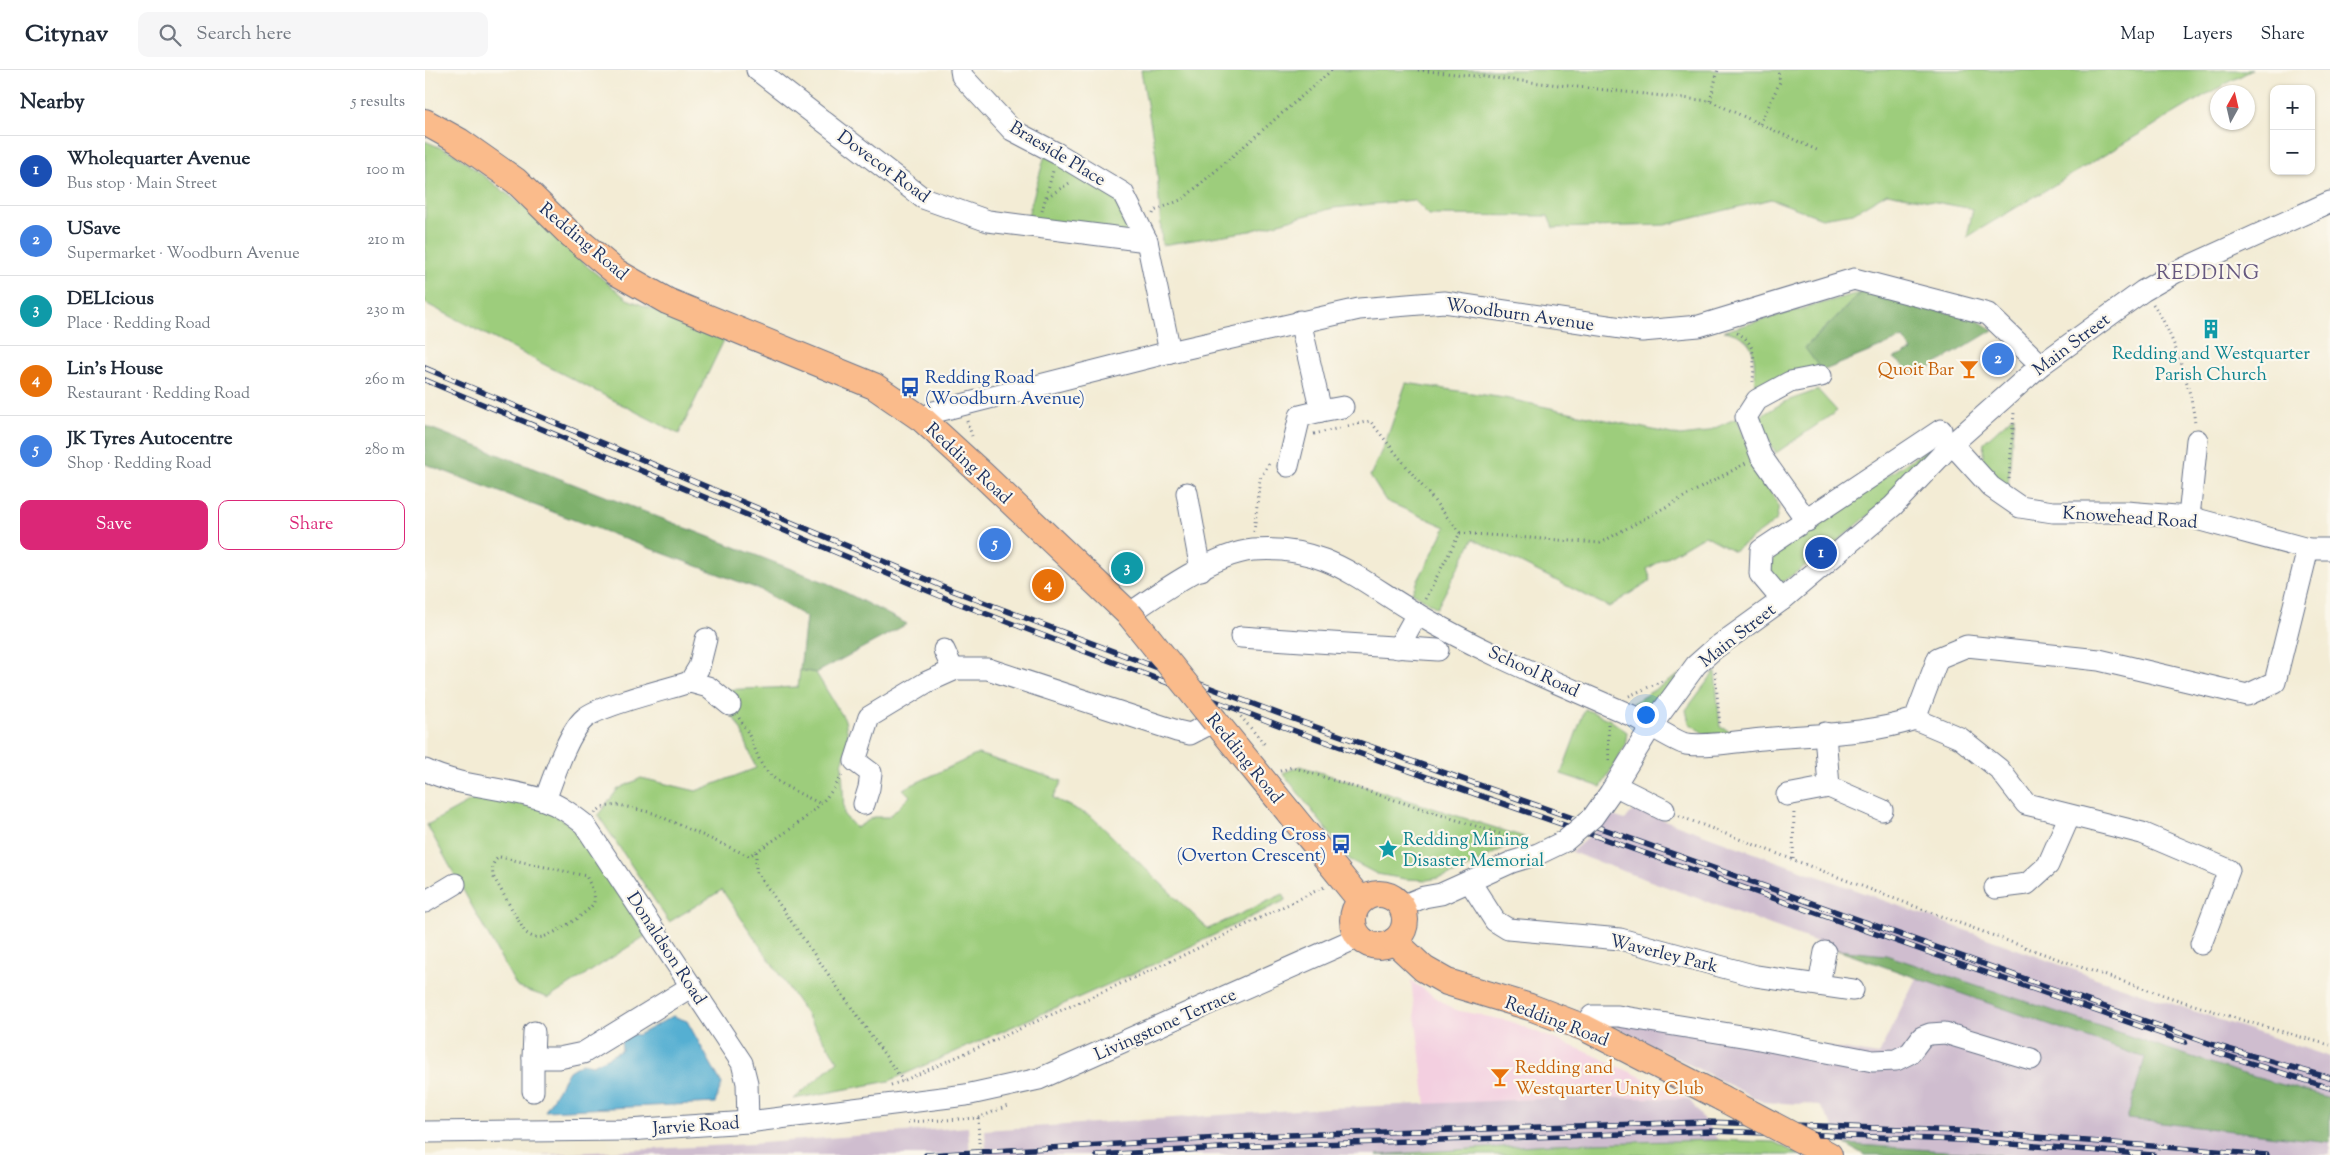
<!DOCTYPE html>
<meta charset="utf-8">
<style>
:root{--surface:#fff;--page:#f6f6f7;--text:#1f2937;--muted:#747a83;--line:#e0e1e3;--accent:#db2777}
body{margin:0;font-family:"Sorts Mill Goudy",serif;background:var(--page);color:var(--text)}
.controls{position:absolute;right:15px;top:15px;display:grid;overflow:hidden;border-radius:10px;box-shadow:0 1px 4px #0004}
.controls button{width:45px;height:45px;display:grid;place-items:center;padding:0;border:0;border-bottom:1px solid var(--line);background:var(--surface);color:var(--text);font:25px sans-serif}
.compass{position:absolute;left:1785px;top:15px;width:45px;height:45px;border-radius:50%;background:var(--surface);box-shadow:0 1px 4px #0004;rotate:8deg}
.you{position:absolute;left:1220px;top:644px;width:18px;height:18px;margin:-12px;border:4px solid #fff;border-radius:50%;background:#1a73e8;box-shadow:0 0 0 8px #1a73e833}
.badge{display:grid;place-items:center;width:32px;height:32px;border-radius:50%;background:var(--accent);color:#fff;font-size:16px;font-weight:700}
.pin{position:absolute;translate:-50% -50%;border:2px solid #fff;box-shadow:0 1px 5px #0006}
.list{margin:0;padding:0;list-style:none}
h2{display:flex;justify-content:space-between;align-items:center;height:65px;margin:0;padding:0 20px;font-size:21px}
h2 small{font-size:16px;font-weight:400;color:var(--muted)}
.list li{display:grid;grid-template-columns:32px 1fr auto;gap:15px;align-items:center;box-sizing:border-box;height:70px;padding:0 20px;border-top:1px solid var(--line)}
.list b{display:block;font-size:19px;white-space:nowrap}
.list p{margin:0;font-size:16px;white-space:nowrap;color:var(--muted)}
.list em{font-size:16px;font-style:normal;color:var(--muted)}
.actions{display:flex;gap:10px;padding:15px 20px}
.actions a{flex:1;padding:11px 0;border:1px solid var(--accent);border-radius:10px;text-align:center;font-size:18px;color:var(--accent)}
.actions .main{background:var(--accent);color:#fff}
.icon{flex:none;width:28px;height:28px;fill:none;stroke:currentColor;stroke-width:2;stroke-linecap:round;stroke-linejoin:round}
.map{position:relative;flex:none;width:1905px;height:1085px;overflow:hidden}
header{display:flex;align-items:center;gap:30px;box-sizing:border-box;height:70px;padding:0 25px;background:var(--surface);border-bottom:1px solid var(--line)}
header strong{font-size:24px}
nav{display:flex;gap:28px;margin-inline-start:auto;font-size:18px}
.search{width:350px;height:45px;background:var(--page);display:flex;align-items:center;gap:12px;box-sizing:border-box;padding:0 18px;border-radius:10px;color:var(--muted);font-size:19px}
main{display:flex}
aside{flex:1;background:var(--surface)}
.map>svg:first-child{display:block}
</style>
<header>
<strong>Citynav</strong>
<div class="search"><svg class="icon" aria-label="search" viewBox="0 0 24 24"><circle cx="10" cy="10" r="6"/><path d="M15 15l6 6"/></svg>Search here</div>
<nav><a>Map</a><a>Layers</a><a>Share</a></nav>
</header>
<main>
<aside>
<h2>Nearby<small>5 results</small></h2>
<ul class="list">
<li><span class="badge" style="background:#1a4fb4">1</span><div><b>Wholequarter Avenue</b><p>Bus stop · Main Street</p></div><em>100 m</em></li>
<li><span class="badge" style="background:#3f7fe0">2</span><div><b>USave</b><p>Supermarket · Woodburn Avenue</p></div><em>210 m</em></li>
<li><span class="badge" style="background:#0f9aa8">3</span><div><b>DELIcious</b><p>Place · Redding Road</p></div><em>230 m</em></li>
<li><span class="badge" style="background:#e8710a">4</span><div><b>Lin's House</b><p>Restaurant · Redding Road</p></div><em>260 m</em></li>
<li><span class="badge" style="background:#3f7fe0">5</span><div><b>JK Tyres Autocentre</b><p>Shop · Redding Road</p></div><em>280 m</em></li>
</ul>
<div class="actions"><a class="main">Save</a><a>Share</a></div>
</aside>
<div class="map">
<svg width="1905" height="1085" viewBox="0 0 1905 1085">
<rect width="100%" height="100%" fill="#fbf7ec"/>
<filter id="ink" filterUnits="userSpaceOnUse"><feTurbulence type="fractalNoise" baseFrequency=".02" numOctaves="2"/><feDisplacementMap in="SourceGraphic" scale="10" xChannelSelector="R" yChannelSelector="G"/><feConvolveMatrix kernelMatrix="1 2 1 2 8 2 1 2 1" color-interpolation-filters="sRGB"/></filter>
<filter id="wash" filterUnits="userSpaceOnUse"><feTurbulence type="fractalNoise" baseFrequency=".0096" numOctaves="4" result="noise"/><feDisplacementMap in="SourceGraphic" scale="20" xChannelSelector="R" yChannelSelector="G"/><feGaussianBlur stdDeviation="1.12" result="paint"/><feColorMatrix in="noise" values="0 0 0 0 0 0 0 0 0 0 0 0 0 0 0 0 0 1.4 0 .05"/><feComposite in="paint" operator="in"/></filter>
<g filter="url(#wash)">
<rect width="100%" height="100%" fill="#f3ecd5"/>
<polygon fill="#f3cfe0" points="986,911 1030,940 1084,951 1162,982 1264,1029 1160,1027 1001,1035"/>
<g fill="#cfbdcf">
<polygon points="1209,739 1671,908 1905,987 1905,1085 1440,1085 1420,1074 1394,1035 1338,1032 1152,937 1453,985 1491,908 1146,782 1188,746 1200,750"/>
<polygon points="1160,1027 1264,1029 1293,1070 1126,1074 952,1085 561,1085 560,1060 902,1038"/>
<polygon points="543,1057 545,1085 0,1085 110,1085 326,1074"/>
</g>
<g fill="#9dcd7c" stroke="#5c7e6d">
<polygon points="716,0 1827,0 1780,25 1542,167 1548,139 1462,123 1428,143 1397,148 1346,129 1240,155 1128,158 1123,146 1004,145 989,130 908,138 825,161 737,175 731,85"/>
<polygon points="0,71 30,84 98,136 163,197 202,229 300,268 254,364 0,233"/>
<polygon points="622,78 698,123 722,171 600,156"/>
<path d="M1437,222L1380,277L1397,301L1332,330C1324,297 1342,269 1299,261Z"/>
<polygon points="981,313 1079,328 1256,366 1279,363 1312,348 1327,391 1354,436 1351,451 1309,481 1280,465 1222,499 1226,510 1184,537 1048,469 1012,538 987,522 1021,457 961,431 945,406 961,371"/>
<polygon points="1393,320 1412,341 1351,383 1331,349 1359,332"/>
<polygon points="1589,345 1583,418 1557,396 1559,372"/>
<path d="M1524,372C1470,423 1415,473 1353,515L1345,503L1350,483L1386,456L1509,375Z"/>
<polygon points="375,600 391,603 420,650 424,671 417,695 419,745 431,758 449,747 464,747 485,726 478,719 553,684 637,711 628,728 667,747 783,859 858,824 861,830 725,896 464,1011 369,1029 413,991 297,820 244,852 173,745 193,719 216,708 271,721 331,698 316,660 292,620 373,617"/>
<polygon points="1290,601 1295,657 1307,662 1281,665 1264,653 1261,640"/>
<polygon points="1255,604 1225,639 1208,633"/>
<polygon points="1160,639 1185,650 1202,662 1200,676 1176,717 1136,704"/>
<polygon points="875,696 1099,767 1034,802 1018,807 1002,810 980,809 952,804 925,790 858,703"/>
<path d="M55,726C82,731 112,734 136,749C163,765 203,836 222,865L124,928L92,917L2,755Z"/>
<polygon points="1293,1070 1349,1072 1375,1085 952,1085 1126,1074"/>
</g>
<g fill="#7eb06c" stroke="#4c7065">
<polygon points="1437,222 1550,249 1568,260 1491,306 1469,288 1487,281 1478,268 1397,301 1380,278"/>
<polygon points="0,356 402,513 482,554 391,603 375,600 381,547 336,520 0,394"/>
<polygon points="1412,880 1461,885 1815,1003 1905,1028 1905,1072 1702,1049 1720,988"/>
<polygon points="1420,1074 1576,1085 1440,1085"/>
</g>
<polygon fill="#55afd2" stroke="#386f98" points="248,946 262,951 297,1014 290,1033 120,1041 144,1001 157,993 168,995 197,980 196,971 205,964 213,965"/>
</g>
<g filter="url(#ink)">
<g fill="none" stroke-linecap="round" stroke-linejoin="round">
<defs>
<g id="minor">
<polyline points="332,0 498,128 563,151 722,171"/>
<polyline points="536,0 537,6 587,60 633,84 698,123 722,171 745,282"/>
<polyline points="896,341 918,337"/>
<polyline points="497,349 509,342 745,282 934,239 1019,232 1217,261 1274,256 1429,209 1563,244 1616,295"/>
<polyline points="1527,374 1566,417 1595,437 1628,442 1701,442 1764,447 1883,479 1905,479"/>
<polyline points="863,396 875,346 896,341 875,251"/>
<polyline points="762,423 776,500"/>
<polyline points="1764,447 1772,370"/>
<polyline points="1382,451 1336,386 1321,347 1332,330 1365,312 1396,306"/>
<polyline points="1357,530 1335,504 1336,480 1516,360"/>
<path d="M704,544C734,523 791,483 828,480C900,474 935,511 992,544C1062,585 1138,615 1212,648C1224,654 1251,672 1261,674C1284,677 1315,671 1338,669C1388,664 1442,665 1490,649L1513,588L1542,576L1674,590L1822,625L1850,612L1883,479"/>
<polyline points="816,567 1013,580"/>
<polyline points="281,569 274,597 265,612 283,617 305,635"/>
<polyline points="973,578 992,544"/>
<polyline points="519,580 528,600"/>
<polyline points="1490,649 1535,668 1574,699 1601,734 1717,763 1804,800 1776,874"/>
<polyline points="1400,663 1404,717 1457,740"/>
<path d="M0,700C38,718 80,717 119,730C134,735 146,744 159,754L317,993L322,1013L323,1052"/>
<polyline points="1191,716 1239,740"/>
<polyline points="1185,723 1227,655 1271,595 1289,579 1357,530 1468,436 1527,374 1616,295 1718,221 1751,202 1905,132"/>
<polyline points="1362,725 1404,717"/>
<path d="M120,730C128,709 143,662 160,648C175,635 243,619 265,612"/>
<polyline points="439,734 444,718 446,703 430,691 444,647 502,612 531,599 563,599 752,661 765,664 790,651"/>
<polyline points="1045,812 1070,851 1083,859 1195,869 1331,906 1428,920"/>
<polyline points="1570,818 1602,814 1623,795 1644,747"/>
<polyline points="0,832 30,814"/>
<polyline points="977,836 999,827 1016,824 1087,792 1113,784 1140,771"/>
<polyline points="1394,915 1400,882"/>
<polyline points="1160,958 1167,946 1193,946 1329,968 1448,991 1471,990 1485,983 1497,967 1505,964 1520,963 1606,989"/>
<polyline points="109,962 108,988 134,988 158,983 267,916"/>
<polyline points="108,1021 108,988"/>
<polyline points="0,1062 203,1060 323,1052 541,1025 614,1009 934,867"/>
</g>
<g id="major">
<polyline points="0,52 34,71 91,111 143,162 191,202 242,231 449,316 497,349 558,405 704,544"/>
<polyline points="790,651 936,831"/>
<circle cx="954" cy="850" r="26"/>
<polyline points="969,871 999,899 1022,912 1105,937 1160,958 1297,1028"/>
<polyline points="1380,1072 1404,1085"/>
</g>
</defs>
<use href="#minor" stroke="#677188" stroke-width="23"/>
<use href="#major" stroke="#677188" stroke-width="28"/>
<g stroke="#677188" stroke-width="3" stroke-dasharray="1 4" stroke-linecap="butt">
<polyline points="993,0 1285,31 1394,81"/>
<polyline points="1285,31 1293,0"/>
<polyline points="1335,54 1355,12 1353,0"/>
<polyline points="622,127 646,112"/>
<polyline points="617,141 628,101"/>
<polyline points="728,144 729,141 758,129 907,0"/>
<path d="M1728,234C1748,262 1767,320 1770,354"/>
<path d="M1312,263C1333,273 1329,293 1328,312"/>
<polyline points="542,351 547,366"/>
<polyline points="923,356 945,351 1035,463 1000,529"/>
<polyline points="889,364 915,358"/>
<polyline points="1584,409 1589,343"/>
<polyline points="829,462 835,408 845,392"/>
<polyline points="1035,463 1175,473 1321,393"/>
<polyline points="1290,602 1295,656"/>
<polyline points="1204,626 1237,611"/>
<path d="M314,648C326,665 328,677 336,693C348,714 375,723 396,734"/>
<polyline points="1183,654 1184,690"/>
<polyline points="855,701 867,697 1094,770"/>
<path d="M170,743L177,737L194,735L228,743L324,786C358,764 399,741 418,703"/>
<path d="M1254,746C1467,827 1685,916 1905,975"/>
<polyline points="331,782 331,801 478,1011"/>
<path d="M75,787L161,806C165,814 171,823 169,832C166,842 129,864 118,867C110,869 105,866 100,862L68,806C67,797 67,791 75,787Z"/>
<polyline points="1368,789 1369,741"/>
<polyline points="466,1015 478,1011 742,893 899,817"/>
<polyline points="553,1048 585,1035"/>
<polyline points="483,1052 553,1048 554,1072"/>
</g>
<use href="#minor" stroke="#fff" stroke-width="21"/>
<use href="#major" stroke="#fabb8b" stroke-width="26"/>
<defs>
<g id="rail">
<polyline points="0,298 529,521 860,646 1623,917 1789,975 1905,1008"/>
<polyline points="0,310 525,530 856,656 1760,972"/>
<polyline points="1790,982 1905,1018"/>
<polyline points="501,1085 831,1066 1281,1052 1535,1061 1842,1085"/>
<polyline points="672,1085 832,1076 1287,1061 1534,1070 1728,1085"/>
</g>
</defs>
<use href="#rail" stroke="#1b2f5e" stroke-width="5.5"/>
<use href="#rail" stroke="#fbf7ec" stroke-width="4" stroke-dasharray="11" stroke-linecap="butt"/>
<defs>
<polyline id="minor-bridge" points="1140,771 1168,747 1185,723"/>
<g id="major-bridge">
<polyline points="704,544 790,651"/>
<polyline points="1297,1028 1380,1072"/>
</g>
</defs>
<use href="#minor-bridge" stroke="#677188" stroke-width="23" stroke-linecap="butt"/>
<use href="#major-bridge" stroke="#677188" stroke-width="28" stroke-linecap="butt"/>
<g stroke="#677188" stroke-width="3" stroke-dasharray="1 4" stroke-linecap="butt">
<polyline points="806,635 841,676"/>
<polyline points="554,1072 555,1085"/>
</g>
<use href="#minor-bridge" stroke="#fff" stroke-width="21"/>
<use href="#major-bridge" stroke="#fabb8b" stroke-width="26"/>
</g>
</g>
<defs>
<symbol id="building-bare" viewBox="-9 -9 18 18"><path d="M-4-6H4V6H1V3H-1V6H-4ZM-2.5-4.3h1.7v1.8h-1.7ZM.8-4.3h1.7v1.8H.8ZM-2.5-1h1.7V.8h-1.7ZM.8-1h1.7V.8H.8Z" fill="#0f9aa8" stroke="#fbf7ec" stroke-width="2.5" paint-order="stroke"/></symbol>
<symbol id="bar-bare" viewBox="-9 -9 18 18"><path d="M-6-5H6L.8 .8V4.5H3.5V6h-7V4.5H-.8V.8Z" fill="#e8710a" stroke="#fbf7ec" stroke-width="2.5" paint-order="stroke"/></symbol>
<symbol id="bus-bare" viewBox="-9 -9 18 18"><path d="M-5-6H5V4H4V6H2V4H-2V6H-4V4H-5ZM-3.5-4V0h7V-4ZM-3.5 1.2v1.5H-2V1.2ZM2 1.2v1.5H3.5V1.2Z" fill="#1a4fb4" stroke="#fbf7ec" stroke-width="2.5" paint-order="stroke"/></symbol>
<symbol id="sight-bare" viewBox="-9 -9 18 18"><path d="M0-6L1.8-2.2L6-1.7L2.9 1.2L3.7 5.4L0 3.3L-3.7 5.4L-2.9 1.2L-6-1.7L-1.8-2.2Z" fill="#0f9aa8" stroke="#fbf7ec" stroke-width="2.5" paint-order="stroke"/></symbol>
</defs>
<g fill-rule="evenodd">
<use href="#building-bare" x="1772" y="245" width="28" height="28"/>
<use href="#bar-bare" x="1530" y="285" width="28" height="28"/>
<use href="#bus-bare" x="471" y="303" width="28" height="28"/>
<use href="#bus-bare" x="902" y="760" width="28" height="28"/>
<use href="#sight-bare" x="949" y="765" width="28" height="28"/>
<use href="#bar-bare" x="1061" y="993" width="28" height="28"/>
</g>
<g text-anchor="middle" stroke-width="4.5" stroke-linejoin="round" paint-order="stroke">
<g font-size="18" fill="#1b2f5e" stroke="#fbf7ec">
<text transform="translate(633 83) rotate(31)" y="6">Braeside Place</text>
<text transform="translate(459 96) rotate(36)" y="6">Dovecot Road</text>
<text transform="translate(159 171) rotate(40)" y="6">Redding Road</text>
<text transform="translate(1095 244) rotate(8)" y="6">Woodburn Avenue</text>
<text transform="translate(1646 274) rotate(-37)" y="6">Main Street</text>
<text transform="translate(544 393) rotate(43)" y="6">Redding Road</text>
<text transform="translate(1705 447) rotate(4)" y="6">Knowehead Road</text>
<text transform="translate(1312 565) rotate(-38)" y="6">Main Street</text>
<text transform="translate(1109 601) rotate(25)" y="6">School Road</text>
<text transform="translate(820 688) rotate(51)" y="6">Redding Road</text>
<text transform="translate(242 878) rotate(57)" y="6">Donaldson Road</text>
<text transform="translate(1239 883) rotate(14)" y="6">Waverley Park</text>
<text transform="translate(1132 951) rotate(21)" y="6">Redding Road</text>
<text transform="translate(740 954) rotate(-24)" y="6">Livingstone Terrace</text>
<text transform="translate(271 1055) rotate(-4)" y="6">Jarvie Road</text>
</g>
<g font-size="18" fill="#0d838f" stroke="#fbf7ec">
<text x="1786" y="289">Redding and Westquarter<tspan x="1786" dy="21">Parish Church</tspan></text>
<text x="978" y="775" text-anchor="start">Redding Mining<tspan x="978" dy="21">Disaster Memorial</tspan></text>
</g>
<g font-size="18" fill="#c56008" stroke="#fbf7ec" text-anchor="end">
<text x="1529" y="305">Quoit Bar</text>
<text x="1090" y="1003" text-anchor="start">Redding and<tspan x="1090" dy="21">Westquarter Unity Club</tspan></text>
</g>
<g font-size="18" fill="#164399" stroke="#fbf7ec" text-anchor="start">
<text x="500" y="313">Redding Road<tspan x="500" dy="21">(Woodburn Avenue)</tspan></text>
<text x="901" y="770" text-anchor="end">Redding Cross<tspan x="901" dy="21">(Overton Crescent)</tspan></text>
</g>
<g font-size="20" letter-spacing="1" fill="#66587f" stroke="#fbf7ec">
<text x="1783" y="209">REDDING</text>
</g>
</g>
</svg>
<div class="controls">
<button>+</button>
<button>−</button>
</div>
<svg class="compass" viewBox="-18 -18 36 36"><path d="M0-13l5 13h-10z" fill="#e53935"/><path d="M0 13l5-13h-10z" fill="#747a83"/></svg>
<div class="you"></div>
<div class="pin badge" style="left:1396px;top:483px;background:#1a4fb4">1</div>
<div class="pin badge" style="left:1573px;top:289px;background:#3f7fe0">2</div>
<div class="pin badge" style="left:702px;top:498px;background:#0f9aa8">3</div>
<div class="pin badge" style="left:623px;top:515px;background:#e8710a">4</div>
<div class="pin badge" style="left:570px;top:474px;background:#3f7fe0">5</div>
</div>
</main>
